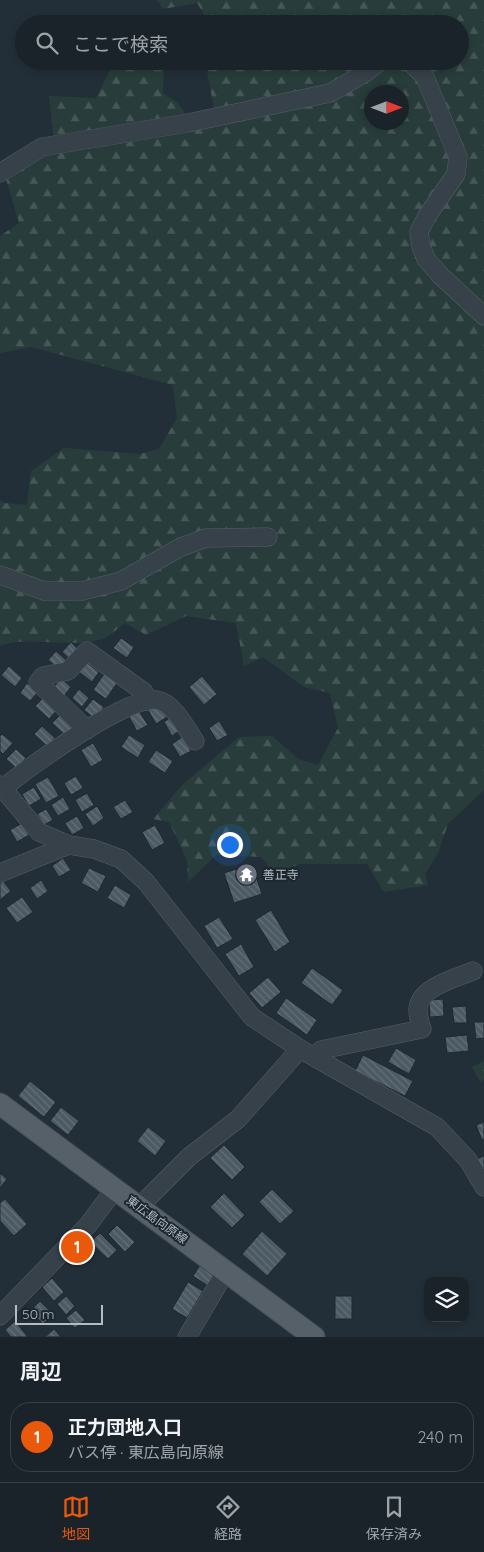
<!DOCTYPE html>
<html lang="ja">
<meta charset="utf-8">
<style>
:root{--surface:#1a232a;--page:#272f36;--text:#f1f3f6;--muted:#9fa4a8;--line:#384047;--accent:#ea580c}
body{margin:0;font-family:Quicksand,"Noto Sans JP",sans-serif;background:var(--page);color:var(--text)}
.controls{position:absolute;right:15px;bottom:15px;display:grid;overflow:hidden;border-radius:10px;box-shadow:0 2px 8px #0003}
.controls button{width:45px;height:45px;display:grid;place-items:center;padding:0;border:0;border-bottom:1px solid var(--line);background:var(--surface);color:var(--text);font:25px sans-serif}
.compass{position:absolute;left:364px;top:85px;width:45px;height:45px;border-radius:50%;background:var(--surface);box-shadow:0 2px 8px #0003;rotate:90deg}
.scale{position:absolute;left:15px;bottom:12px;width:88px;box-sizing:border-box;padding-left:5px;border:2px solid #b2bcc5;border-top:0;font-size:14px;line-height:18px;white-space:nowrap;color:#b2bcc5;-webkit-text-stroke:4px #1c262d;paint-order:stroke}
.you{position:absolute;left:229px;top:844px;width:18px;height:18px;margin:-12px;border:4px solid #fff;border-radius:50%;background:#1a73e8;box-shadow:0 0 0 8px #1a73e833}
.badge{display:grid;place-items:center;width:32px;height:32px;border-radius:50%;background:var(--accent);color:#fff;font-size:16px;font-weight:700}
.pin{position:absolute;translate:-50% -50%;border:2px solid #fff;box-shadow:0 1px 5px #0006}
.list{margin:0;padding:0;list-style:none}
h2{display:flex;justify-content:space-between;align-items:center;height:65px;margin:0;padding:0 20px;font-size:21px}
h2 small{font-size:16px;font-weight:400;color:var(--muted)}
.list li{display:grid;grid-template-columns:32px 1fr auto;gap:15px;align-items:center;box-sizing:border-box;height:70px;margin:0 10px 10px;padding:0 10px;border:1px solid var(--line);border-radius:20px}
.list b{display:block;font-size:19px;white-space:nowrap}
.list p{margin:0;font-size:16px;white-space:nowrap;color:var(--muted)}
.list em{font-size:16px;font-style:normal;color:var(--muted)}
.icon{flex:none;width:28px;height:28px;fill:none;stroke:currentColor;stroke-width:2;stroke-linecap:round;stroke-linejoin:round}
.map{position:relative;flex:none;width:484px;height:1337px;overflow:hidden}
.search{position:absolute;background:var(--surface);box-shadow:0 2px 8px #0003;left:15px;right:15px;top:15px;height:55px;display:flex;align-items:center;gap:12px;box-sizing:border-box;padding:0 18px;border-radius:28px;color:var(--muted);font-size:19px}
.sheet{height:145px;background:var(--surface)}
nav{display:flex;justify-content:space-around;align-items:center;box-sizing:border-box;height:70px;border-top:1px solid var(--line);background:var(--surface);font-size:14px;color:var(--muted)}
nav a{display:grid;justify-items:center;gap:2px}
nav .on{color:var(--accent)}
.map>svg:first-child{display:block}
</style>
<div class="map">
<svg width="484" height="1337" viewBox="0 0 484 1337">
<defs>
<pattern id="forest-firs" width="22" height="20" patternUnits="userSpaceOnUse" patternTransform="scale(1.25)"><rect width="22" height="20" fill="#283d3b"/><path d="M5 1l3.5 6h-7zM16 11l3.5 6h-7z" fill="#455756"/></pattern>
<pattern id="building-back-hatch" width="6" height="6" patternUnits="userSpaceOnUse" patternTransform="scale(1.25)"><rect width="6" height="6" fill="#4c5a64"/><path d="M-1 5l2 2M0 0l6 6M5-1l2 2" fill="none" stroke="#637079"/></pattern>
</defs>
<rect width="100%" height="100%" fill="#232f38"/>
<g fill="url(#forest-firs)" fill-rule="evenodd">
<polygon points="157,0 484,0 484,304 446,269 434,255 430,244 428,233 435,220 464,177 467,156 432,72 421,61 460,61 460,24 210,24 197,3 163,9"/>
<polygon points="115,61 164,61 163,93 178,103 186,114 54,140 49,96 96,98"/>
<polygon points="213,61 366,61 327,85 214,109 207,71"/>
<path d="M401,62L418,77L453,157L419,253L484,322V790L448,824L438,853L425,874L428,885L384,892L367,864H300L275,872L261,857L216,855L188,882L187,860L169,822L153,819L182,785L239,737L272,736L298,759L318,765L338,728L330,693L304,687L263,657L244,666L236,623L186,616L146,635L125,623C118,628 110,636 102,639C75,649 22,635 0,646V500L5,503L27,505L31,471L64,448L139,454L159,449L177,418L173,385L31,347L0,353V236L19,223L6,179L41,155L334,96L386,64ZM372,92H402V122H372Z"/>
<polygon points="484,1061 484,1079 480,1082 472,1067"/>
</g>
<g fill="url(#building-back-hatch)" stroke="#1e282f">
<polygon points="121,638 134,647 127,658 113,648"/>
<polygon points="71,642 80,651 71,660 62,652"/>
<polygon points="56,651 66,660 59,669 48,660"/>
<polygon points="86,662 99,672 92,682 79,672"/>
<polygon points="9,666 22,678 15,687 1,675"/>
<polygon points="104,674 117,683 106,699 93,690"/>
<polygon points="202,676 217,694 204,705 189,687"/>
<polygon points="61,678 71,687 64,696 54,687"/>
<polygon points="27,683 38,692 30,701 20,693"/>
<polygon points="79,689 89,698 82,707 72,698"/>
<polygon points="43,698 57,710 49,719 35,706"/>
<polygon points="93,699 104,707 95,719 84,710"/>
<polygon points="158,704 167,717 156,724 148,710"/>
<polygon points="139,711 148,725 137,731 129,717"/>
<polygon points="60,715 74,727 66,736 52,723"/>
<polygon points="174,715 182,729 172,736 164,722"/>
<polygon points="219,721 228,735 217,741 209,728"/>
<polygon points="42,726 55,738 48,747 34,734"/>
<polygon points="2,734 13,743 3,754 0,751 0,736"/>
<polygon points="129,735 145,745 138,758 121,747"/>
<polygon points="182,737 191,751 180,757 172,744"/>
<polygon points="93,743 103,760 91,767 81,750"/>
<polygon points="16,749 26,758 16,768 6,759"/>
<polygon points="156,750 173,761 165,773 148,762"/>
<polygon points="76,776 83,788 71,795 64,783"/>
<polygon points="48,777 59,796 46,803 35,784"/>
<polygon points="34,787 41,799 29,806 22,794"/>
<polygon points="87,793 94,805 82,812 75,800"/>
<polygon points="63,797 70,809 58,816 51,805"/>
<polygon points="125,800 133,812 121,819 113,807"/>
<polygon points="97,806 104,818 93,826 85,814"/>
<polygon points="46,809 53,820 44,825 37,814"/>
<polygon points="77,816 84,828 72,835 65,823"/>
<polygon points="22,823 29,835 17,842 10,830"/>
<polygon points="155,825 165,843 152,850 142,832"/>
<polygon points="63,858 71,870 59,877 52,866"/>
<polygon points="252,864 262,894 234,903 224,873"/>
<polygon points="89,868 106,876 98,892 81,883"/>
<polygon points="41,880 48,891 37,899 30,888"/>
<polygon points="3,881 11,891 0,900 0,883"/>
<polygon points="115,885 131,895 124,908 107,898"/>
<polygon points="22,897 33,912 17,923 6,908"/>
<polygon points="271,910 290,942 275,952 255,920"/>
<polygon points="219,917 233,939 217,948 204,926"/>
<polygon points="241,944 254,967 239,976 225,954"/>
<polygon points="312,968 343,990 332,1005 301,983"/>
<polygon points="268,977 281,992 262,1008 249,993"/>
<polygon points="286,998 317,1020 307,1035 276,1013"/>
<polygon points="443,999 444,1016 430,1017 429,1000"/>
<polygon points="466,1006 467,1023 454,1023 452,1007"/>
<polygon points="474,1022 484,1022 484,1038 476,1039"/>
<polygon points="467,1035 469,1051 447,1053 445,1037"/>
<polygon points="396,1048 416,1060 409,1074 388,1062"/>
<polygon points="363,1055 413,1081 405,1096 355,1071"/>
<polygon points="30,1081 56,1102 44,1117 18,1096"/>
<polygon points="61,1107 79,1121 68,1135 50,1121"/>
<polygon points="484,1122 484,1140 482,1140 476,1125"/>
<polygon points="148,1127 166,1141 155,1156 137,1141"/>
<polygon points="224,1145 245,1167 232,1180 210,1158"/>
<polygon points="484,1156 484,1174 477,1159"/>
<polygon points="0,1173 7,1179 0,1188"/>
<polygon points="272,1189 294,1211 280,1224 259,1202"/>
<polygon points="224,1193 245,1215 232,1228 210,1207"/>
<polygon points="5,1199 27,1224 14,1236 0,1221 0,1203"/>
<polygon points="117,1225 135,1242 125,1252 108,1234"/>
<polygon points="262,1231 287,1254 267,1276 242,1254"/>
<polygon points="100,1233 117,1250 108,1259 90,1242"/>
<polygon points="200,1265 215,1276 208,1286 193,1276"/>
<polygon points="52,1278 64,1292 54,1301 42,1287"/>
<polygon points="188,1282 203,1291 187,1318 172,1309"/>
<polygon points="66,1296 75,1306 66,1315 57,1304"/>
<rect x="335" y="1296" width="17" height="23"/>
<polygon points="40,1301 53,1314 43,1324 30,1311"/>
<polygon points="76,1310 85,1320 75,1328 66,1318"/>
<polygon points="15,1321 28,1337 11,1337 5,1330"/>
<polygon points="54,1329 61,1337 45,1337"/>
</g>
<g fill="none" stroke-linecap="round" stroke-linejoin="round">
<defs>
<g id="minor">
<polyline points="409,61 425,77 458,157 456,174 427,216 419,232 421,246 426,259 440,275 484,316"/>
<polyline points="0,173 42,147 188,123 330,93 365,73 380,61"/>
<polyline points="0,575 44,591 82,591 121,581 181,547 206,538 268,537"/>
<polyline points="87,730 38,682 43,676 68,671 87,651 144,692 147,701"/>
<polyline points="0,785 39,832 69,845 94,849 121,859 146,882 252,1017 300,1049 437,1127 468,1160 484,1187"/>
<path d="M3,788C28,768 128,695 157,700C174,703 186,728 195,741"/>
<polyline points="0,873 69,845"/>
<path d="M316,1056L321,1050L422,1029C420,1023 418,1016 418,1010C418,987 457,978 473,971"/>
<polyline points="139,1207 189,1157 238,1119 300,1049"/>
<polyline points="0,1316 88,1225 115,1189"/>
<polyline points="187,1337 226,1271"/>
</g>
<polyline id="major" points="0,1104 314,1337"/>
</defs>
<use href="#minor" stroke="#555f66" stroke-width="19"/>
<use href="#major" stroke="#404a52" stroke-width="23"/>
<use href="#minor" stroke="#374149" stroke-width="18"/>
<use href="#major" stroke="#556069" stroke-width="21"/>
</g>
<defs>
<symbol id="temple-disc" viewBox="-11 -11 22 22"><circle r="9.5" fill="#6b7280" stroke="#1c262d"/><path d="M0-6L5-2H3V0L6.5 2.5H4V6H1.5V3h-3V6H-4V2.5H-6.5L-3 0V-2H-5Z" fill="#fff"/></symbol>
</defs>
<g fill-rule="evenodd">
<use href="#temple-disc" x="234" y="862" width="25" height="25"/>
</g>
<g text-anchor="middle" stroke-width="4" stroke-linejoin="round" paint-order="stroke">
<g font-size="12" fill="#b2bcc5" stroke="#1c262d" text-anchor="start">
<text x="263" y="879">善正寺</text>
</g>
<g font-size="12" fill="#b2bcc5" stroke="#1c262d">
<text transform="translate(157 1220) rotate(36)" y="4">東広島向原線</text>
</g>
</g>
</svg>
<div class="controls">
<button><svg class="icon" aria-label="layers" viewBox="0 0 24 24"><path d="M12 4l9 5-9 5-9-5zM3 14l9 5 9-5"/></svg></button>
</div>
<svg class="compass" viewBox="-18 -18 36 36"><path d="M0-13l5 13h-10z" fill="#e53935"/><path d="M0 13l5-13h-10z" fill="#9fa4a8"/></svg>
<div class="scale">50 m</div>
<div class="you"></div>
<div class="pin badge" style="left:77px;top:1247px">1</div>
<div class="search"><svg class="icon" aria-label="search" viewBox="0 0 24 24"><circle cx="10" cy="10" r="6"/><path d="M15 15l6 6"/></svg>ここで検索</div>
</div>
<section class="sheet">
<h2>周辺<small></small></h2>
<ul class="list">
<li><span class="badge">1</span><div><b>正力団地入口</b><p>バス停 · 東広島向原線</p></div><em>240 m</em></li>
</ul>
</section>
<nav>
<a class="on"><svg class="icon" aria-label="map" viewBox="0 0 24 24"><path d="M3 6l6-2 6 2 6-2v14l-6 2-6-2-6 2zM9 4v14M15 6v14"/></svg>地図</a>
<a><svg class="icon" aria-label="directions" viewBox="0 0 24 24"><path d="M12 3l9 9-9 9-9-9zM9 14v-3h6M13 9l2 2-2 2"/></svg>経路</a>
<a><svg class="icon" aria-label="saved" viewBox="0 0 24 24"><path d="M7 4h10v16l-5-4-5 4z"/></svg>保存済み</a>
</nav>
